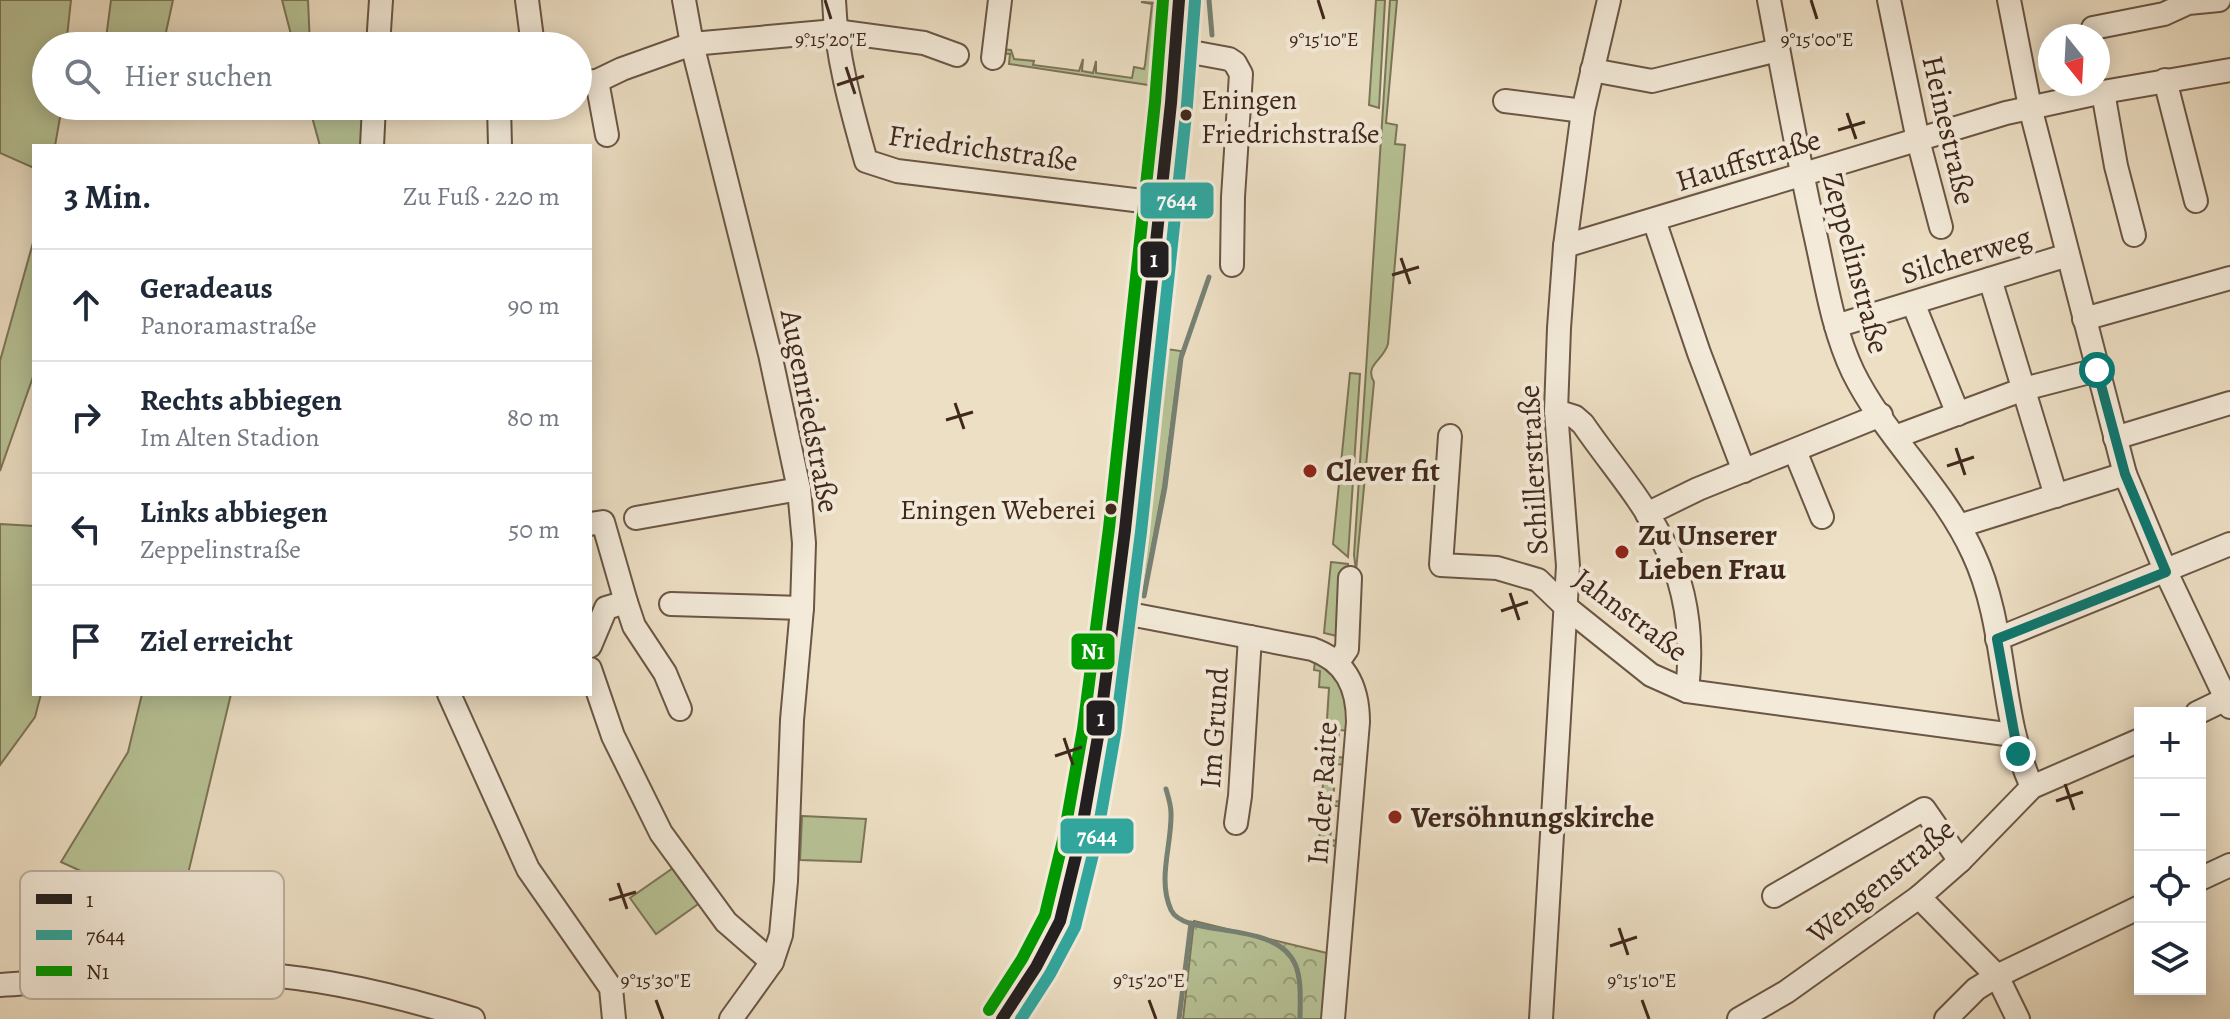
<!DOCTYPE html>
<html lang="de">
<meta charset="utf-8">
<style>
:root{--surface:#fff;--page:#f2f2f3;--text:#1f2937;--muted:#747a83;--line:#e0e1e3}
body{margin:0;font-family:Alegreya,serif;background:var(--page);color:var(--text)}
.controls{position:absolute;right:24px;bottom:24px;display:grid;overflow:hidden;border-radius:0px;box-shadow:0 4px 20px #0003}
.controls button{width:72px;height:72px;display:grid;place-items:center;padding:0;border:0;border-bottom:2px solid var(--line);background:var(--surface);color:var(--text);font:40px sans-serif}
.compass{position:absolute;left:2038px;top:24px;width:72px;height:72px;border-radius:50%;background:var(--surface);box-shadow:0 4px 20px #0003;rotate:162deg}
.stop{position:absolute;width:24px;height:24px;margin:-18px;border:6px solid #0f766e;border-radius:50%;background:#fff}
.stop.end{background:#0f766e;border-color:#fff;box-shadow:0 2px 8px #0008}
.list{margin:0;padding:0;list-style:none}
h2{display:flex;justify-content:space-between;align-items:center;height:104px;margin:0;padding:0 32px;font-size:34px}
h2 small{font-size:26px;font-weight:400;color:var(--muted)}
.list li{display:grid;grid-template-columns:52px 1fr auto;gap:24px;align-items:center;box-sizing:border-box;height:112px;padding:0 32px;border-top:2px solid var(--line)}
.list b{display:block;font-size:30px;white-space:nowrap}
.list p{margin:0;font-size:26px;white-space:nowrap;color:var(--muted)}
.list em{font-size:26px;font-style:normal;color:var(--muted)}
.icon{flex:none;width:44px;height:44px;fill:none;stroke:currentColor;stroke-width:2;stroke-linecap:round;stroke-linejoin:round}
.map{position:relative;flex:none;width:2230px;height:1019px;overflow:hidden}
.search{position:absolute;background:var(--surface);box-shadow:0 4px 20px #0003;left:32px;top:32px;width:560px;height:88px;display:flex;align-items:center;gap:20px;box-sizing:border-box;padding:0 28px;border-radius:44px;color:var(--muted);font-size:30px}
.panel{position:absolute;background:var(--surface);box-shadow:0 4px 20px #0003;left:32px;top:144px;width:560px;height:552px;border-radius:0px}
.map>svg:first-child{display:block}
</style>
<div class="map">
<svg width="2230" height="1019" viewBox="0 0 2230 1019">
<defs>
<pattern id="park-crowns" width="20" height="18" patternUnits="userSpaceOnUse" patternTransform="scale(2)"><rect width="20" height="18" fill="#b7c295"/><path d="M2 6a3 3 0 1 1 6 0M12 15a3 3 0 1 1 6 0" fill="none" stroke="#969e79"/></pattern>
</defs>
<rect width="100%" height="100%" fill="#eddfc4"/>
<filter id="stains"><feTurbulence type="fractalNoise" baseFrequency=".0025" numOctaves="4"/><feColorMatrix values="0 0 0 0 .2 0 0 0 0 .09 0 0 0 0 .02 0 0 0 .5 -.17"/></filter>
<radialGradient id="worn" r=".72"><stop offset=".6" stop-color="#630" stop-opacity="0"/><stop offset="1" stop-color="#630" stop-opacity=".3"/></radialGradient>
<g fill="#b7c295" stroke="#7c7558" stroke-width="2">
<polygon points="0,0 71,0 66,46 46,46 46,106 62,106 55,146 34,146 34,168 0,153"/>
<polygon points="111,0 173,0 163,46 105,46"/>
<polygon points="282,0 308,0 310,46 294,46"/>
<polygon points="1376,0 1385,0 1379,108 1369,105"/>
<path d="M1390,0H1397L1386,123L1397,125L1395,144L1405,145L1388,344C1383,361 1364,365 1374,382L1356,571L1354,555Z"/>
<polygon points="1141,2 1157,3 1151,50 1155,86 1009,64 1010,54 1001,53 1001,49 1011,50 1014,59 1034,61 1033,65 1079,71 1083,59 1082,71 1093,73 1096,61 1096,73 1132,78 1134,67 1144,69 1145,65 1152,4"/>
<polygon points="309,106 363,106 361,146 320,146"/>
<polygon points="34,239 34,374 0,471 0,361"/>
<polygon points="1159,348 1181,351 1163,487 1143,594 1136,589 1134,580"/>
<polygon points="1350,373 1360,374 1348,557 1333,544"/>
<polygon points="0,524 34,526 34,694 41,694 35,717 0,765"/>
<polygon points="1331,562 1348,564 1341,637 1324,633"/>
<path d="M1315,660C1347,679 1346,697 1350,731L1339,730L1337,757L1348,758L1347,765L1336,764L1333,801L1344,802L1343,806H1333L1330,840L1340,841V846L1319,845L1329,688L1319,687L1320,671L1314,670Z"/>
<polygon points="142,694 231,694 187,878 83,872 61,862 128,752"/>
<polygon points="802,816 866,819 861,862 800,860"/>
<polygon points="676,866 701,902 656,934 630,898"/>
</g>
<polygon fill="url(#park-crowns)" stroke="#7c7558" stroke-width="2" points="1194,921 1331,954 1325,1019 1183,1019"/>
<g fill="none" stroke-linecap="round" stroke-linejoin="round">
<g stroke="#768174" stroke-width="5">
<polyline points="1209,0 1212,35"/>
<polyline points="1144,596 1165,487 1181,358 1209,277"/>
<path d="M1166,789C1168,796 1171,805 1171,813C1172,845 1157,879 1171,910C1185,939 1275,919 1295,964C1302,979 1300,1003 1300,1019"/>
<polyline points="1179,1019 1191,923"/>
</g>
<defs>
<g id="minor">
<polyline points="527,0 533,46"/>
<polyline points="684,0 692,44 770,354 799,489 804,543 802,608 792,720 786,881 781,935 772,962 731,1019"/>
<path d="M834,0C836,55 851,108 866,161L897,171L1159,203"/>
<path d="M1769,0C1784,79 1798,159 1816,238C1826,283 1833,330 1853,372C1885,437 1943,487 1973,553C2008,627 1998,713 2032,787"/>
<polyline points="1889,0 1918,140 1941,227"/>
<polyline points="2009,0 2030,107 2125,474 2166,572 2230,707"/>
<polyline points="2093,28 2164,14 2188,3 2219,0"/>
<polyline points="378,46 381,0"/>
<polyline points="1175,49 1229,59 1235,63 1241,74 1233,197 1232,265"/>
<polyline points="993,58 1000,0"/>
<polyline points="1592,70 1652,81 1778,50"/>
<polyline points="2165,80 2196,201"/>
<polyline points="597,81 607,135"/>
<polyline points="578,82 597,81 622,69 692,44 835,31 924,43 957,55"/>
<polyline points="2103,92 2116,166 2134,235"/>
<polyline points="1505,101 1583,111"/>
<polyline points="499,106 500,146"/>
<polyline points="372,146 374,106"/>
<polyline points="1654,220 1699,353 1744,471"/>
<polyline points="1565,246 2006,113 2103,92 2230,70"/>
<polyline points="1990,279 2056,496"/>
<polyline points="1913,303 1958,414"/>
<polyline points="2084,319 2230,278"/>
<polyline points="1836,326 2068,255"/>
<path d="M1556,411L1575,417L1583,424C1609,462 1642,499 1663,541C1687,587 1693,640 1687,691"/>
<polyline points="1450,436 1441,565 1497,568 1538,580 1566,607 1651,675 1687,691 2013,735"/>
<polyline points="1895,437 2024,389 2097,370"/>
<polyline points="2115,438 2230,403"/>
<polyline points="1795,451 1822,517"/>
<polyline points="1647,514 1698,489 1881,415"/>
<polyline points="636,518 799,489"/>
<polyline points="590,524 603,522 626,602 606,608 590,646"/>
<polyline points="1959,526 2125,474"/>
<polyline points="626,602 634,626 665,673 680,709"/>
<polyline points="671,604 802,608"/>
<path d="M1114,611L1312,649C1346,661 1358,687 1358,722L1333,1019"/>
<polyline points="1997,639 2230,544"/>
<polyline points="1338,662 1347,649 1350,578"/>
<polyline points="590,669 613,736 661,833 726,922 772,962"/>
<polyline points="449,694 528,869 611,988 614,1019"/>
<polyline points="2197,713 2230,697"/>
<polyline points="1236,823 1240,796 1250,637"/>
<polyline points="2200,879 2230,865"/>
<polyline points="1774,896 1924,809 1960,861"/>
<polyline points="1919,897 1997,976 2018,1019"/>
<path d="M0,985C85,980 172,968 257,974C330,979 403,997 473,1019"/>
<polyline points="1541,1019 1568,566 1556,411 1559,328 1565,246 1583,111 1609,0"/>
<polyline points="1739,1019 1786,992 1919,897 1960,861 2032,787 2140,740"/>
<polyline points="1946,1019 1976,989 1997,976 2140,907"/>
</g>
<polyline id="major" points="1002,1019 1036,967 1060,921 1080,839 1099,731 1125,530 1171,103 1179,0"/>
</defs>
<use href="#minor" stroke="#6b5645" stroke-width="26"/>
<use href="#major" stroke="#40281b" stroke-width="30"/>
<use href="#minor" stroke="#f3ead9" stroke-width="22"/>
<use href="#major" stroke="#eddfc4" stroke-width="26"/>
<defs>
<polyline id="bus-1" points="1002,1019 1036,967 1060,921 1080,839 1099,731 1125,530 1171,103 1179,0"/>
<polyline id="bus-2" points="1021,1019 1050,974 1075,927 1096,842 1115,734 1141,532 1187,105 1195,1"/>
<polyline id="bus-3" points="989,1010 1022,959 1045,915 1064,836 1083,729 1109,528 1155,102 1163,0"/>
</defs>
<use href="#bus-1" stroke="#f3ead9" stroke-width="18"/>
<use href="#bus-2" stroke="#f3ead9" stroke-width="18"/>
<use href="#bus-3" stroke="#f3ead9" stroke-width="18"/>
<use href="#bus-1" stroke="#231f20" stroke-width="12"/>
<use href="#bus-2" stroke="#32a69d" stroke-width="12"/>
<use href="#bus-3" stroke="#090" stroke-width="12"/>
</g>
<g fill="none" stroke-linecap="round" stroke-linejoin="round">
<polyline stroke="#0f766e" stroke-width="10" points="2018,754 1997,639 2166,572 2125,474 2097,370"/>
</g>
<path fill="none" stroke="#40281b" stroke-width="3" d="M825,0L831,19M1318,0L1324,19M1811,0L1817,19M846,67L855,94M837,85L864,76M1847,113L1856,139M1838,130L1865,122M1401,258L1410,284M1392,275L1419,267M955,403L964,429M946,420L973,412M1956,448L1965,475M1947,466L1974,457M1510,593L1519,620M1501,611L1528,602M1064,738L1073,765M1055,756L1082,747M2065,784L2074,810M2056,801L2083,792M618,883L627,909M609,900L636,892M1619,928L1628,955M1610,946L1637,937M656,1000L663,1019M1149,1000L1156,1019M1642,1000L1649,1019"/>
<g fill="#40281b" stroke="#f3ead9" stroke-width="3">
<circle cx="1186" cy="115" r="7"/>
<circle cx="1111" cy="509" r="7"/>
</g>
<g fill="#8f2418" stroke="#f3ead9" stroke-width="3">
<circle cx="1310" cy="471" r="8"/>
<circle cx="1622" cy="552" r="8"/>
<circle cx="1395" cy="817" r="8"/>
</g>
<g text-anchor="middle" stroke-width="8" stroke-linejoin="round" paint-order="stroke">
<g font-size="28" fill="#40281b" stroke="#f3ead9" text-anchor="start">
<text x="1201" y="109">Eningen<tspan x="1201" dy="34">Friedrichstraße</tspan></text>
<text x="1096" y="519" text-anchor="end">Eningen Weberei</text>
</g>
<g font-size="30" fill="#40281b" stroke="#f3ead9">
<text transform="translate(1949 130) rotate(77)" y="10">Heinestraße</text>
<text transform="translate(983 148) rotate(8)" y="10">Friedrichstraße</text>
<text transform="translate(1748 160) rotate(-17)" y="10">Hauffstraße</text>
<text transform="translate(1966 255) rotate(-17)" y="10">Silcherweg</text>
<text transform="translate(1856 263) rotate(75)" y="10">Zeppelinstraße</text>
<text transform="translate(810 411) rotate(79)" y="10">Augenriedstraße</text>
<text transform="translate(1533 470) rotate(-93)" y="10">Schillerstraße</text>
<text transform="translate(1631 615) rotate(37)" y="10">Jahnstraße</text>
<text transform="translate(1214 728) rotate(-86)" y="10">Im Grund</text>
<text transform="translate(1322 793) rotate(-86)" y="10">In der Raite</text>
<text transform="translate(1881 881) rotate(-39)" y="10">Wengenstraße</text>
</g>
<g font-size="30" font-weight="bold" fill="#40281b" stroke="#f3ead9" text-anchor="start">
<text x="1326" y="481">Clever fit</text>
<text x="1638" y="545">Zu Unserer<tspan x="1638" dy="34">Lieben Frau</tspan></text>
<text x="1411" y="827">Versöhnungskirche</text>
</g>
</g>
<rect x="20" y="871" width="264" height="128" rx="12" fill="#f3ead9" stroke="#bdb0a0" stroke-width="2"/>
<rect x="36" y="894" width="36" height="10" fill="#231f20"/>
<rect x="36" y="930" width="36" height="10" fill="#32a69d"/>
<rect x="36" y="966" width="36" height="10" fill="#090"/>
<g font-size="22" fill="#40281b">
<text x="86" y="907">1</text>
<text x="86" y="943">7644</text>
<text x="86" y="979">N1</text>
</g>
<g font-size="20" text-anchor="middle" fill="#40281b" stroke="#f3ead9" stroke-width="8" stroke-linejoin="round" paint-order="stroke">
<text x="831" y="46">9°15'20"E</text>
<text x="1324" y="46">9°15'10"E</text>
<text x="1817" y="46">9°15'00"E</text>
<text x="656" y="987">9°15'30"E</text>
<text x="1149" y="987">9°15'20"E</text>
<text x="1642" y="987">9°15'10"E</text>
</g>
<g stroke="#f3ead9" stroke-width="3">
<rect x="1139" y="181" width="76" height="39" rx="8" fill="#32a69d"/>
<rect x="1139" y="240" width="31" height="39" rx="8" fill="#231f20"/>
<rect x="1070" y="632" width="46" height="39" rx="8" fill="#090"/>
<rect x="1085" y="699" width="31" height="38" rx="8" fill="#231f20"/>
<rect x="1059" y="817" width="76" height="38" rx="8" fill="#32a69d"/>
</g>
<g font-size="22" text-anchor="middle" font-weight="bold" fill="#fff">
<text x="1177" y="208">7644</text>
<text x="1154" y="267">1</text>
<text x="1093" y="659">N1</text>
<text x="1101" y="726">1</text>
<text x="1097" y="844">7644</text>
</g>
<rect width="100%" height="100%" filter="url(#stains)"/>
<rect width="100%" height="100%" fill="url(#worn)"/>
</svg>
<div class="controls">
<button>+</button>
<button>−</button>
<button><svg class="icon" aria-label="locate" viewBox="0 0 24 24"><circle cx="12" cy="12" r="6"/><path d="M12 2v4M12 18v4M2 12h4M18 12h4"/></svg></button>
<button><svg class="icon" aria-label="layers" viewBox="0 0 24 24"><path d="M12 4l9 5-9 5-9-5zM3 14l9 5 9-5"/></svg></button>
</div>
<svg class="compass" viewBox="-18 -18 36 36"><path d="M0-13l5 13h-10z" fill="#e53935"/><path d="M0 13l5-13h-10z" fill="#747a83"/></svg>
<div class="stop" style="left:2097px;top:370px"></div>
<div class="stop end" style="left:2018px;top:754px"></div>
<div class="search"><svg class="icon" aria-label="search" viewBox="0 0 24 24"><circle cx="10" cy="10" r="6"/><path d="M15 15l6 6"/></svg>Hier suchen</div>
<section class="panel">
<h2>3 Min.<small>Zu Fuß · 220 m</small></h2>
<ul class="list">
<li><svg class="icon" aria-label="ahead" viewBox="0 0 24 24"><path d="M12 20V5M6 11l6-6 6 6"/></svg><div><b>Geradeaus</b><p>Panoramastraße</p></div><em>90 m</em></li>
<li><svg class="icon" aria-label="right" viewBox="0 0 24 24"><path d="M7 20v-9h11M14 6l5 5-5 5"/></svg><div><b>Rechts abbiegen</b><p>Im Alten Stadion</p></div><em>80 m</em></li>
<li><svg class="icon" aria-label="left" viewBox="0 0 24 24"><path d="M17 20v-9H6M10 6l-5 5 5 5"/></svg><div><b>Links abbiegen</b><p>Zeppelinstraße</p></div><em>50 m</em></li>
<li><svg class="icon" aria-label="arrive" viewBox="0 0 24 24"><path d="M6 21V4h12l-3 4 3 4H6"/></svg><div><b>Ziel erreicht</b></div></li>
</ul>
</section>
</div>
